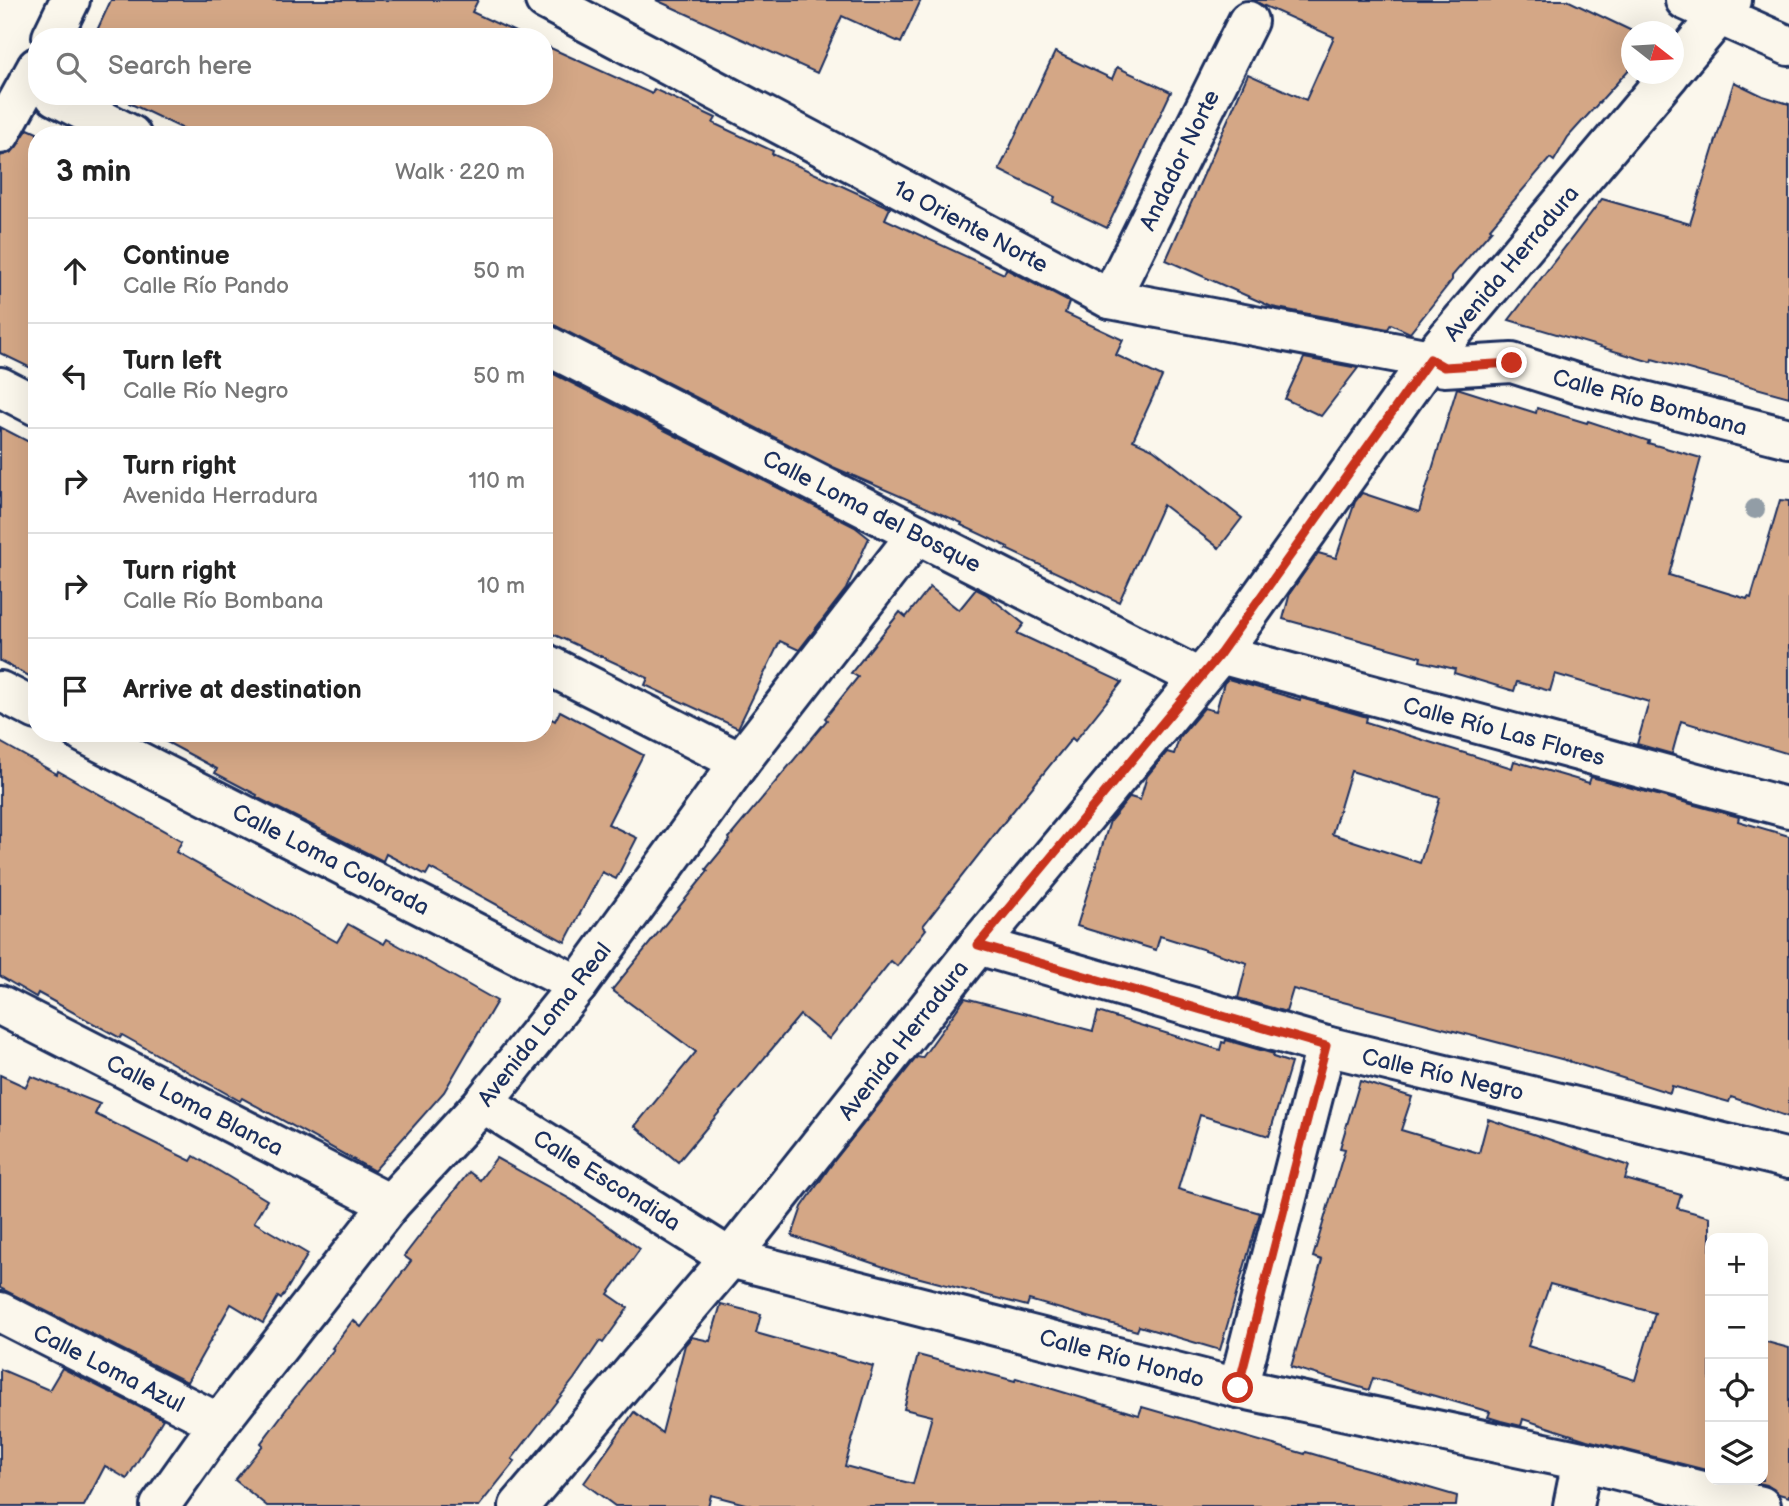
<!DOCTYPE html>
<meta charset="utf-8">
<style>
:root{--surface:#fff;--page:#f6f6f6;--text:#222;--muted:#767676;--line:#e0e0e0}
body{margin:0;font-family:"Balsamiq Sans",sans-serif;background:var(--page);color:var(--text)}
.controls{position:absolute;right:21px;bottom:21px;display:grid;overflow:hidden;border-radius:14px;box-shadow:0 7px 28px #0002}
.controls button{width:63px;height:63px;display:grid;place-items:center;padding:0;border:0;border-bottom:2px solid var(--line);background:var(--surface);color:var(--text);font:35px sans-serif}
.compass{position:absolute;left:1621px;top:21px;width:63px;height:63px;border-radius:50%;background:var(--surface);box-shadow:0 7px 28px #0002;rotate:107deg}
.stop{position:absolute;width:21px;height:21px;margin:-16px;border:5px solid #c8321e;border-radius:50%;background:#fff}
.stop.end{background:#c8321e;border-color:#fff;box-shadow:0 2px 7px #0008}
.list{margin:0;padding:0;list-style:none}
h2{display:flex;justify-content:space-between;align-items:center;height:91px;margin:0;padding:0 28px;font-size:30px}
h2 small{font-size:23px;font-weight:400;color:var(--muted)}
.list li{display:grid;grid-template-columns:46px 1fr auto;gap:21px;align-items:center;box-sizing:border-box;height:105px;padding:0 28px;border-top:2px solid var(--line)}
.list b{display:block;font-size:26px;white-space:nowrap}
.list p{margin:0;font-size:23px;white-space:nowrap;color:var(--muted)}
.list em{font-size:23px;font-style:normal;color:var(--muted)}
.icon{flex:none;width:38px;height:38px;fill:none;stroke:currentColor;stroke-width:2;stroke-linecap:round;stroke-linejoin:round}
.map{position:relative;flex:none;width:1789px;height:1506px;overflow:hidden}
.search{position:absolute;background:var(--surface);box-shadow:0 7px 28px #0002;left:28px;top:28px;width:525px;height:77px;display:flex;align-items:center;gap:18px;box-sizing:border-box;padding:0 24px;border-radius:28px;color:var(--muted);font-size:26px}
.panel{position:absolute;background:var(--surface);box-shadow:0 7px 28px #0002;left:28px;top:126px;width:525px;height:616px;border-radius:28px}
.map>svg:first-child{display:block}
</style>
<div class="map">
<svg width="1789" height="1506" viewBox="0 0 1789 1506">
<rect width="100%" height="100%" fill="#fbf7ec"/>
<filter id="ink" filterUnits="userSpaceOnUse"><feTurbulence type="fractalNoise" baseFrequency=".0143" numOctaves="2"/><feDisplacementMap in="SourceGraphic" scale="14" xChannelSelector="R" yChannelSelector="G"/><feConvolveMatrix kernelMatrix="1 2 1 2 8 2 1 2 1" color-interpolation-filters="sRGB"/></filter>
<g filter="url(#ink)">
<g fill="#d4a786" stroke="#1b2f5e" stroke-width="2" fill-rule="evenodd">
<polygon points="111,0 478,0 472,12 526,37 94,37"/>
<polygon points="656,0 921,0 901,43 842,16 817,73"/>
<polygon points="1251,0 1567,0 1632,31 1632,66 1568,137 1554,161 1550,158 1490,228 1492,230 1452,276 1452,280 1410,333 1391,324 1388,329 1272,307 1166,260 1248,74 1306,100 1334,37"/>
<polygon points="544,45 652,94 654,89 716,118 713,123 773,151 772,154 890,208 885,219 1004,274 1006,269 1069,302 1065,313 1123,340 1116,355 1162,377 1133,440 1153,449 1242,518 1219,548 1163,505 1119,602 1006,549 1008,547 961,525 962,523 833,467 554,325 544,322 544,135 196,135 129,103 131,99 124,96 544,96"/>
<polygon points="1055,52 1112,79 1117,67 1171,92 1107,228 1053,202 1055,197 999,170"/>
<polygon points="1734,82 1763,96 1789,104 1789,397 1652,359 1651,362 1509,320 1602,199 1690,224"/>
<polygon points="28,129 37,133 37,371 0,353 0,156 12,152"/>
<polygon points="1304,358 1358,368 1321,416 1285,399"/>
<polygon points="544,369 855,527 869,538 846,589 799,650 780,641 738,728 645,685 648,678 544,630"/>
<polygon points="1457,388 1536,413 1537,408 1587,423 1588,421 1649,441 1648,443 1701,458 1669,575 1747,599 1748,597 1751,598 1780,500 1789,501 1789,754 1681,721 1672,754 1637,744 1649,702 1555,674 1550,691 1517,682 1514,691 1454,673 1455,669 1420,661 1421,657 1283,619 1290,593 1318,553 1336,558 1355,502 1362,493 1419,512"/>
<polygon points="0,427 37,446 37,680 0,661"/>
<polygon points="930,587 959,610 976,589 986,594 1024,624 1017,633 1122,682 1075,741 1072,738 1009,816 923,926 926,929 897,966 891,961 829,1039 800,1015 678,1162 635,1126 696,1052 612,990 708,871 706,869 730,840 729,838 827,720 825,718 858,677 851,673 900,612 906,617"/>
<path d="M1228,679L1300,700L1301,698L1367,717L1366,722L1512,768L1514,761L1589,783L1591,777L1739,817L1738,821L1789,836V1117L1731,1097L1729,1102L1672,1086L1670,1093L1565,1060L1293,989L1286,1012L1238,998L1247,963L1160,936L1156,950L1077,926L1110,821L1130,797L1140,800L1147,776L1167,752L1174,754L1179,738L1204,708L1216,711L1224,683ZM1351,771L1440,798L1420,863L1332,834Z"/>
<polygon points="560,711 643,755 608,824 637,838 616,879 602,872 565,942 430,868 426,875 386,854 383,861 256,797 257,795 215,773 217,769 150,733 544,733 544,715 555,721"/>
<polygon points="0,742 57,774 58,771 182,841 176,852 337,942 348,924 384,944 387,939 497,1001 444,1092 374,1171 242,1098 240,1101 122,1035 120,1038 38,993 36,997 0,976"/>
<polygon points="965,998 1093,1031 1098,1012 1220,1050 1222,1042 1225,1043 1226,1040 1274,1054 1273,1057 1291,1063 1269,1136 1200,1115 1178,1189 1260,1213 1220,1350 1139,1326 1137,1331 1029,1300 1027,1306 905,1274 792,1236 802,1207 834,1161 917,1057 922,1058"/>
<polygon points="0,1075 26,1087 31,1076 100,1104 95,1114 191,1161 194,1156 267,1200 254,1222 308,1254 281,1299 278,1297 263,1323 231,1304 187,1382 0,1288"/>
<path d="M1360,1081L1412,1097L1401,1130L1479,1153L1488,1119L1629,1166L1625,1179L1681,1195L1677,1208L1710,1217V1471L1587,1440L1523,1419L1521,1426L1501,1421L1488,1417L1490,1412L1373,1378L1369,1390L1291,1367L1322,1260L1313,1257L1345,1149L1340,1148ZM1550,1284L1655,1313L1635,1380L1528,1346Z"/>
<polygon points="496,1158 572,1200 640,1249 608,1294 628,1308 603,1343 600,1341 574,1379 512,1459 515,1461 479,1506 267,1506 235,1480 263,1445 261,1443 291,1403 334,1349 332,1348 353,1320 361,1327 411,1261 404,1256 469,1172 480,1180"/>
<polygon points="721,1304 761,1314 756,1333 873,1366 845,1466 913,1484 932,1416 904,1409 918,1355 1015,1381 1016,1378 1139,1415 1142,1407 1305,1454 1306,1452 1457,1496 1456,1506 753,1506 711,1495 708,1506 615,1506 584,1483 634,1412 662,1433 685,1345 692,1337 710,1341"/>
<polygon points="1763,1341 1789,1348 1789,1497 1779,1494 1767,1485 1746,1480 1763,1480"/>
<polygon points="62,1368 163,1419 127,1479 105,1466 84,1506 0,1506 0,1369 49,1390"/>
</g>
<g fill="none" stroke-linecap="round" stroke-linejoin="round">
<defs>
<g id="minor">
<polyline points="545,0 1110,299 1430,359 1444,367 1512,363 1578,384 1789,438"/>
<polyline points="1685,0 1789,46"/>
<polyline points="52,37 70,0"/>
<polyline points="1674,69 1732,0"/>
<polyline points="55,96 131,135"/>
<polyline points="0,134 37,67"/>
<polyline points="1110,299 1248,21"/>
<polyline points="544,344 1199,678"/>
<polyline points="0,387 37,406"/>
<polyline points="1220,654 1789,808"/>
<polyline points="544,663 740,762"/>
<polyline points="0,691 37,710"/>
<polyline points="83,733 578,985"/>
<polyline points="978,945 1326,1046 1789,1159"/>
<polyline points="0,1005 390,1204"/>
<polyline points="483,1103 730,1258 1238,1388 1582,1461 1761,1506"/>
<polyline points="0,1312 219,1423"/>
<polyline points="1238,1388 1326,1046"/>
<polyline points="160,1506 219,1423 390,1204 483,1103 578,985 740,762 917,534"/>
<polyline points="519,1506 730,1258 978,945 1220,654 1430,359 1670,74"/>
<polyline points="1573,1506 1582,1461"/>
</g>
</defs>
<use href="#minor" stroke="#1b2f5e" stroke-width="44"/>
<use href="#minor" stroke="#fbf7ec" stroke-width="38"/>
</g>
<circle fill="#929da6" cx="1755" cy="509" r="10"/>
</g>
<g fill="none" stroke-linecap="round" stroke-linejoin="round" filter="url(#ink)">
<polyline stroke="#c8321e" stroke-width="9" points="1238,1388 1326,1046 978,945 1220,654 1430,359 1444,367 1512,363"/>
</g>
<g text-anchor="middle" stroke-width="5" stroke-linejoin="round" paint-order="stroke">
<g font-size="23" fill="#1b2f5e" stroke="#fbf7ec">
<text transform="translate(1179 160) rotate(-64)" y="8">Andador Norte</text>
<text transform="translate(971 226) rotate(28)" y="8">1a Oriente Norte</text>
<text transform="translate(1511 263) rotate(-50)" y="8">Avenida Herradura</text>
<text transform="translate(1650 402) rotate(15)" y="8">Calle Río Bombana</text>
<text transform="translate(872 511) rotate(27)" y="8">Calle Loma del Bosque</text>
<text transform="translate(1504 731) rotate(15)" y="8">Calle Río Las Flores</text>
<text transform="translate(331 859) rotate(27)" y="8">Calle Loma Colorada</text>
<text transform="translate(544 1024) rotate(-52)" y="8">Avenida Loma Real</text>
<text transform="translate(903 1040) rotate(-52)" y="8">Avenida Herradura</text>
<text transform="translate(1443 1074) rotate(13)" y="8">Calle Río Negro</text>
<text transform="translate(195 1105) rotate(27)" y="8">Calle Loma Blanca</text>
<text transform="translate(607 1180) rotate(32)" y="8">Calle Escondida</text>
<text transform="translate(1122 1358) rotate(15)" y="8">Calle Río Hondo</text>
<text transform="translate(109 1368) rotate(27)" y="8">Calle Loma Azul</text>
</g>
</g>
</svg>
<div class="controls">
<button>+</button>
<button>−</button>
<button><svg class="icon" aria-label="locate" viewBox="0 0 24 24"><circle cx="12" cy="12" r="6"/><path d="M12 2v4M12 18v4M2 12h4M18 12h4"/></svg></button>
<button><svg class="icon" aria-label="layers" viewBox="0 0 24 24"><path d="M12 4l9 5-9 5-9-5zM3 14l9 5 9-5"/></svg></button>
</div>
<svg class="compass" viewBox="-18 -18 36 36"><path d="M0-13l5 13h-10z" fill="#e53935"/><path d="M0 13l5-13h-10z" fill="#767676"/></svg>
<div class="stop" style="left:1238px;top:1388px"></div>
<div class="stop end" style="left:1512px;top:363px"></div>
<div class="search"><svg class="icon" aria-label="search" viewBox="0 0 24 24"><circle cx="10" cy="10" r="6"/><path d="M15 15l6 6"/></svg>Search here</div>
<section class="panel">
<h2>3 min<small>Walk · 220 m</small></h2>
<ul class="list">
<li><svg class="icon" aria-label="ahead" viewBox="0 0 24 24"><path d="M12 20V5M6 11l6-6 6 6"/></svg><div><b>Continue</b><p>Calle Río Pando</p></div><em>50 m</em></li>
<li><svg class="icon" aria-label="left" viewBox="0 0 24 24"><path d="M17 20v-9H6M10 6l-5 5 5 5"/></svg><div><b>Turn left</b><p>Calle Río Negro</p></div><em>50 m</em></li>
<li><svg class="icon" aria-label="right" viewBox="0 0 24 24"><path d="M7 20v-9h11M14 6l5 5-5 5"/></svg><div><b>Turn right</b><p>Avenida Herradura</p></div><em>110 m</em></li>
<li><svg class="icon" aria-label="right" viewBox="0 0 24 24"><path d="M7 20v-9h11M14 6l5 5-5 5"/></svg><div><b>Turn right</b><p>Calle Río Bombana</p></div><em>10 m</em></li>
<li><svg class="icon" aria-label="arrive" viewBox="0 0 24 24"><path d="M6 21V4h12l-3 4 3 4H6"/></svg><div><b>Arrive at destination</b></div></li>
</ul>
</section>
</div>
